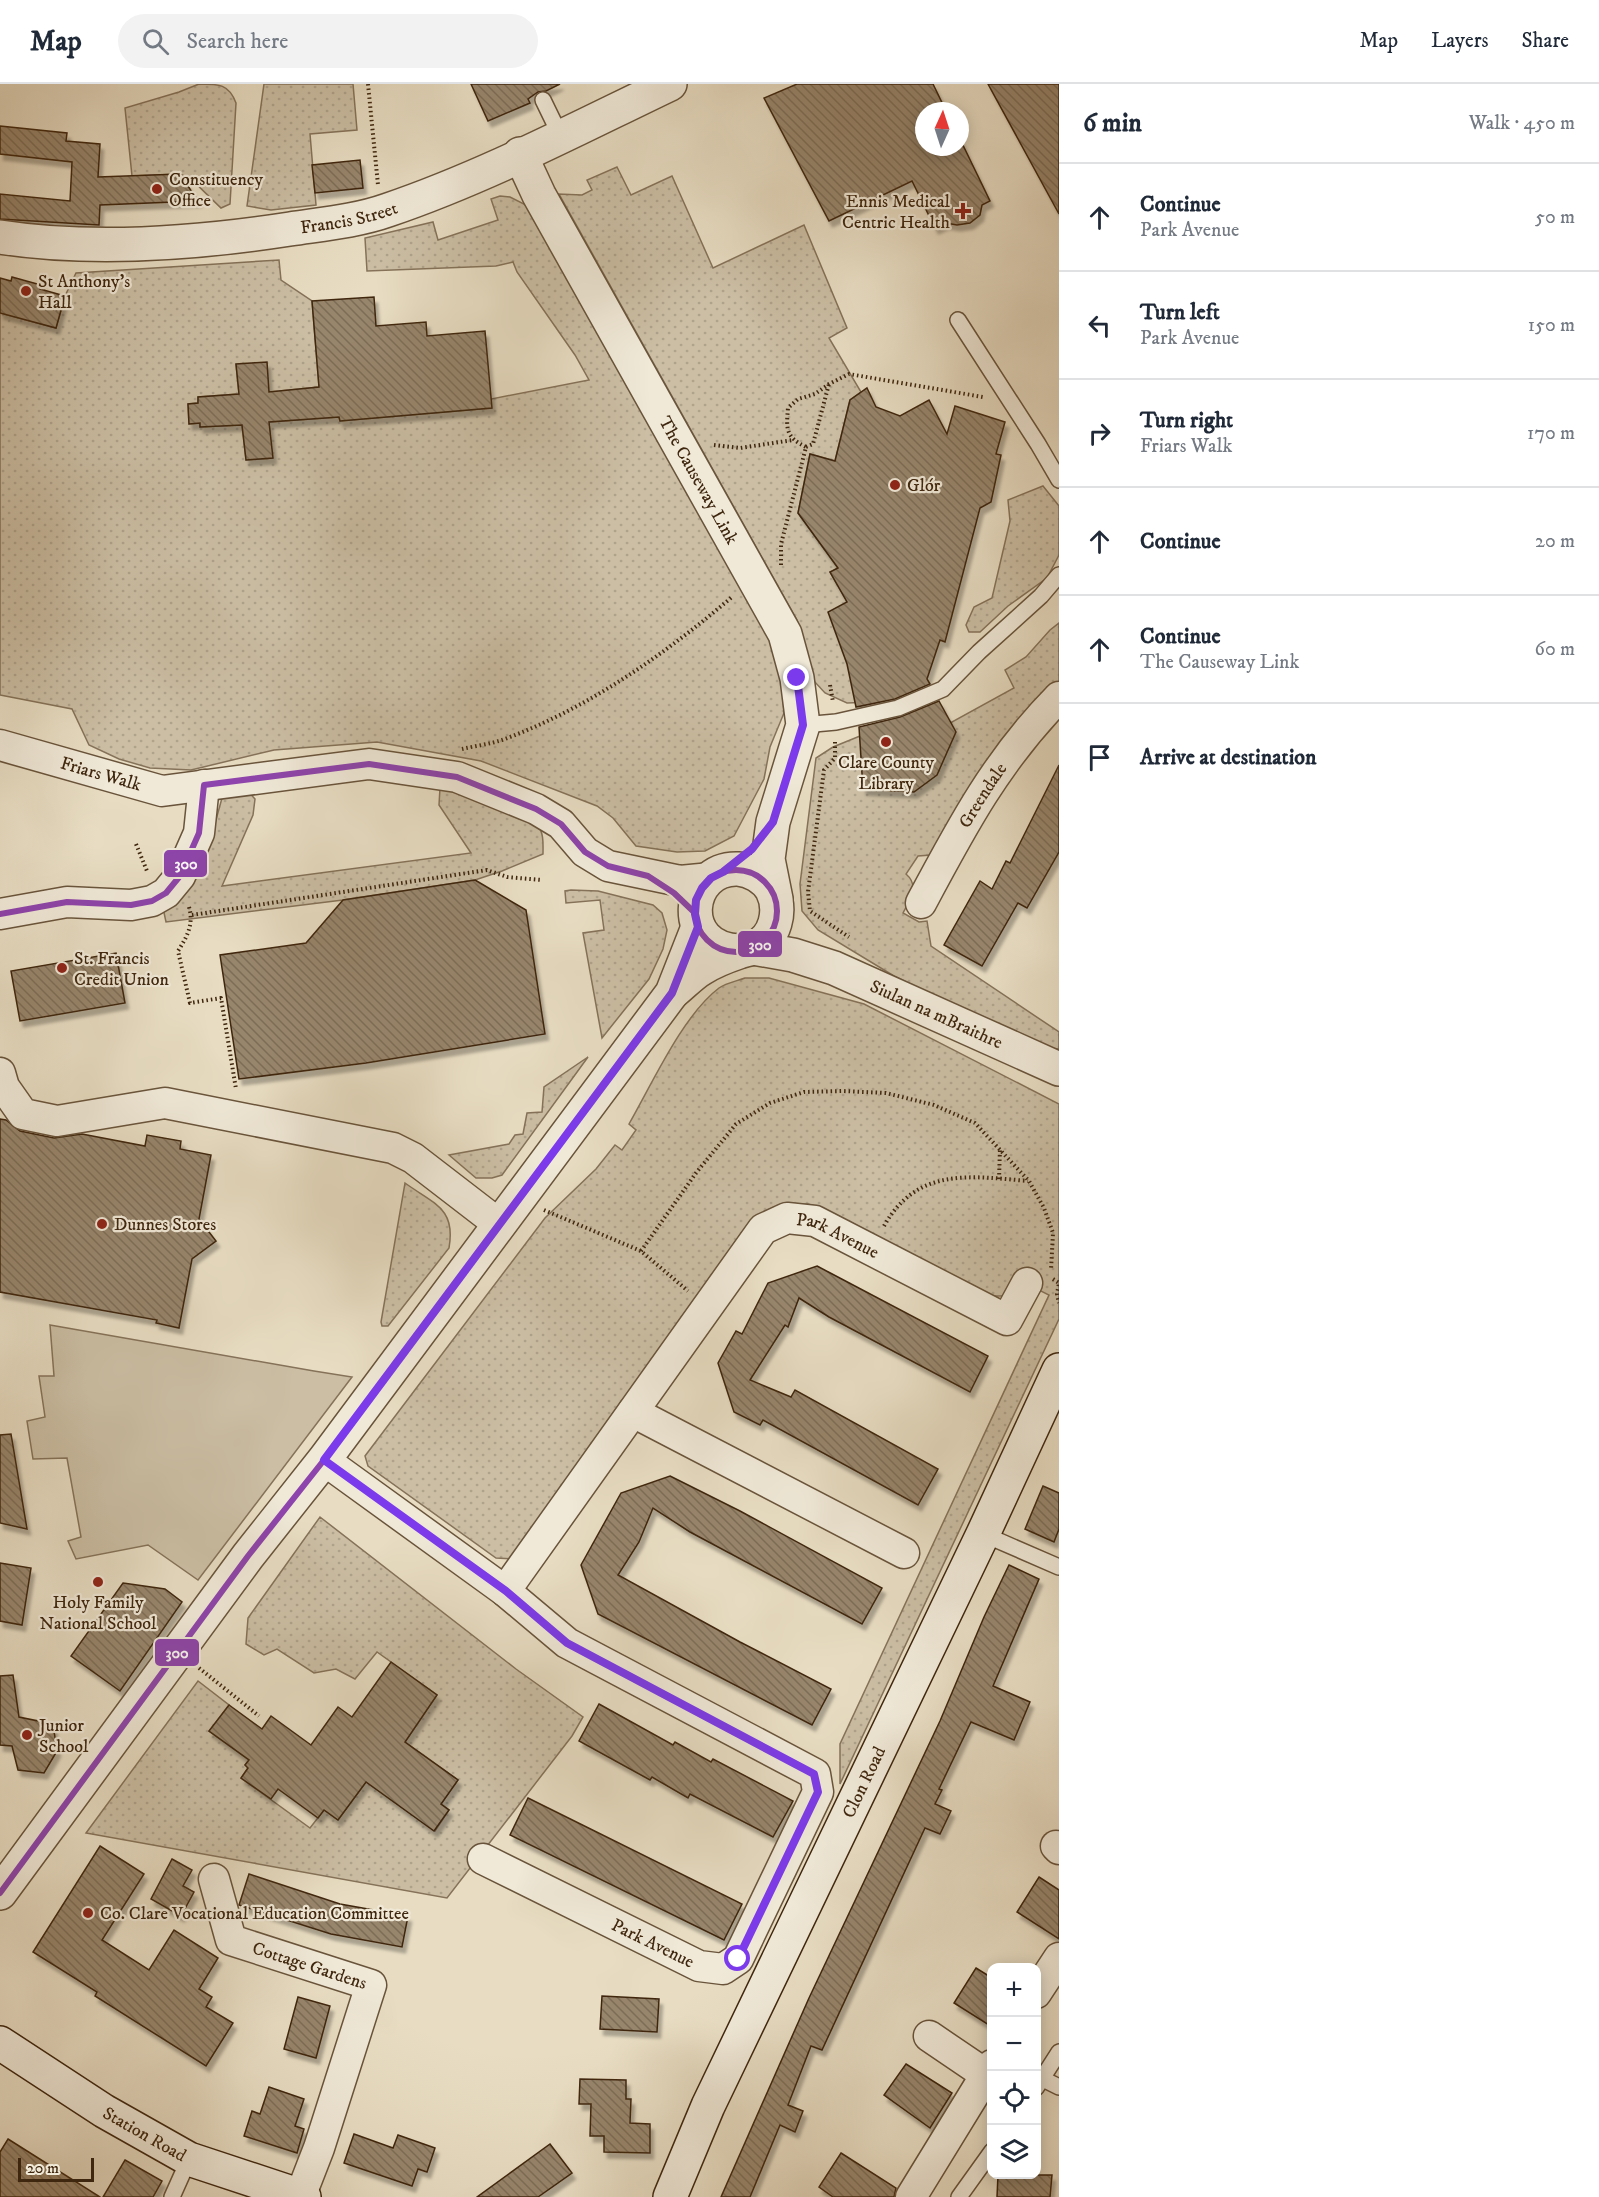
<!DOCTYPE html>
<meta charset="utf-8">
<style>
:root{--surface:#fff;--page:#f2f2f3;--text:#1f2937;--muted:#747a83;--line:#e0e1e3}
body{margin:0;font-family:"IM FELL DW Pica",serif;background:var(--page);color:var(--text)}
.controls{position:absolute;right:18px;bottom:18px;display:grid;overflow:hidden;border-radius:12px;box-shadow:0 3px 15px #0003}
.controls button{width:54px;height:54px;display:grid;place-items:center;padding:0;border:0;border-bottom:2px solid var(--line);background:var(--surface);color:var(--text);font:30px sans-serif}
.compass{position:absolute;left:915px;top:18px;width:54px;height:54px;border-radius:50%;background:var(--surface);box-shadow:0 3px 15px #0003;rotate:3deg}
.scale{position:absolute;left:18px;bottom:15px;width:76px;box-sizing:border-box;padding-left:6px;border:3px solid #3f260e;border-top:0;font-size:16px;line-height:21px;white-space:nowrap;color:#3f260e;-webkit-text-stroke:4px #f0e9d8;paint-order:stroke}
.stop{position:absolute;width:18px;height:18px;margin:-14px;border:4px solid #7c3aed;border-radius:50%;background:#fff}
.stop.end{background:#7c3aed;border-color:#fff;box-shadow:0 2px 6px #0008}
.list{margin:0;padding:0;list-style:none}
h2{display:flex;justify-content:space-between;align-items:center;height:78px;margin:0;padding:0 24px;font-size:26px}
h2 small{font-size:20px;font-weight:400;color:var(--muted)}
.list li{display:grid;grid-template-columns:39px 1fr auto;gap:18px;align-items:center;box-sizing:border-box;height:108px;padding:0 24px;border-top:2px solid var(--line)}
.list b{display:block;font-size:22px;white-space:nowrap}
.list p{margin:0;font-size:20px;white-space:nowrap;color:var(--muted)}
.list em{font-size:20px;font-style:normal;color:var(--muted)}
.icon{flex:none;width:33px;height:33px;fill:none;stroke:currentColor;stroke-width:2;stroke-linecap:round;stroke-linejoin:round}
.map{position:relative;flex:none;width:1059px;height:2113px;overflow:hidden}
header{display:flex;align-items:center;gap:36px;box-sizing:border-box;height:84px;padding:0 30px;background:var(--surface);border-bottom:2px solid var(--line)}
header strong{font-size:28px}
nav{display:flex;gap:33px;margin-inline-start:auto;font-size:21px}
.search{width:420px;height:54px;background:var(--page);display:flex;align-items:center;gap:15px;box-sizing:border-box;padding:0 21px;border-radius:33px;color:var(--muted);font-size:22px}
main{display:flex}
aside{flex:1;background:var(--surface)}
.map>svg:first-child{display:block}
</style>
<header>
<strong>Map</strong>
<div class="search"><svg class="icon" aria-label="search" viewBox="0 0 24 24"><circle cx="10" cy="10" r="6"/><path d="M15 15l6 6"/></svg>Search here</div>
<nav><a>Map</a><a>Layers</a><a>Share</a></nav>
</header>
<main>
<div class="map">
<svg width="1059" height="2113" viewBox="0 0 1059 2113">
<defs>
<pattern id="grass-dots" width="8" height="8" patternUnits="userSpaceOnUse" patternTransform="scale(1.5)"><rect width="8" height="8" fill="#cbbea4"/><path d="M2 2h.1M6 6h.1" fill="none" stroke="#afa38c" stroke-width="1.8" stroke-linecap="round"/></pattern>
<pattern id="building-back-hatch" width="6" height="6" patternUnits="userSpaceOnUse" patternTransform="scale(1.5)"><rect width="6" height="6" fill="#97856c"/><path d="M-1 5l2 2M0 0l6 6M5-1l2 2" fill="none" stroke="#7d6d57"/></pattern>
<filter id="shadow"><feDropShadow dx="3.5" dy="6" stdDeviation="1.5" flood-color="#0004"/></filter>
</defs>
<rect width="100%" height="100%" fill="#e8ddc3"/>
<filter id="stains"><feTurbulence type="fractalNoise" baseFrequency=".00333" numOctaves="4"/><feColorMatrix values="0 0 0 0 .2 0 0 0 0 .09 0 0 0 0 .02 0 0 0 .5 -.17"/></filter>
<radialGradient id="worn" r=".72"><stop offset=".6" stop-color="#630" stop-opacity="0"/><stop offset="1" stop-color="#630" stop-opacity=".3"/></radialGradient>
<g fill="url(#grass-dots)" stroke="#857259" stroke-width="1.5">
<path d="M199,0C219,0 229,0 236,19L230,120L221,124L191,95L180,90L132,92L125,24L179,8Z"/>
<polygon points="264,0 353,0 357,46 310,50 316,121 271,126 247,122"/>
<polygon points="617,83 631,111 672,92 713,184 804,141 847,244 829,254 861,308 850,316 835,377 810,370 798,429 838,484 830,488 850,522 871,618 847,619 825,609 813,596 797,536 559,110 582,111 592,106 587,96"/>
<polygon points="500,112 510,113 530,123 767,545 781,588 784,629 770,663 764,695 734,752 705,767 677,768 636,762 613,734 597,722 481,677 377,658 274,666 191,686 150,684 119,675 89,661 72,625 0,611 0,229 56,244 65,212 76,189 279,176 281,196 312,217 319,303 269,308 236,281 239,310 198,313 198,319 188,320 189,340 200,339 200,343 242,341 246,376 272,374 269,338 339,333 340,337 491,324 491,315 589,296 575,271 517,188 513,178 496,182 367,187 365,154 433,138 438,156 498,136 491,115"/>
<polygon points="1043,402 1059,422 1059,471 1047,494 1008,522 980,548 969,548 966,541 974,523 992,514 1010,437 1008,416"/>
<path d="M1059,539V599L931,771L918,772L906,790C920,802 910,816 903,829L919,838L927,837L931,862L1059,948V965L1038,963L894,892L818,846L802,827L800,800L816,674L833,663L882,643L923,654L1014,604L1005,586L1026,573L1050,546Z"/>
<path d="M245,704L255,715L253,731L222,802L471,769L439,721L440,704C463,711 523,724 538,742C544,749 543,761 543,770L502,787L475,796L343,816L166,838L163,824L211,754L222,714Z"/>
<polygon points="571,806 598,807 653,821 662,829 667,846 663,865 649,895 602,954 583,849 604,846 600,816 566,819 565,807"/>
<path d="M745,894H769L864,920L1059,1020V1235L840,1700V1660L1049,1211L1015,1194L1004,1212H990L822,1124L808,1120L788,1121L513,1475L496,1474L368,1382L365,1372L545,1134L596,1085L615,1061L622,1066L636,1046L629,1040C652,1000 683,931 719,904C726,899 737,897 745,894Z"/>
<polygon points="588,973 502,1091 492,1094 476,1094 449,1071 509,1060 515,1051 523,1050 527,1029 542,1028 544,1003"/>
<path d="M405,1099C434,1120 456,1124 449,1164L388,1242H382L381,1238Z"/>
<polygon points="320,1433 516,1585 583,1633 572,1652 447,1814 86,1749 198,1597 229,1621 209,1647 249,1676 245,1681 248,1684 241,1694 310,1744 324,1726 338,1736 366,1698 435,1747 449,1726 441,1720 458,1696 405,1658 437,1611 377,1568 355,1595 336,1585 314,1589 277,1565 264,1571 246,1560 248,1534"/>
</g>
<polygon fill="#cbbea4" stroke="#857259" stroke-width="1.5" points="50,1241 314,1287 352,1293 198,1496 148,1461 76,1475 68,1457 81,1453 67,1374 33,1375 27,1337 45,1333 39,1292 54,1292"/>
<g fill="url(#building-back-hatch)" stroke="#3f260e" stroke-width="1.5" filter="url(#shadow)">
<polygon points="471,0 560,0 546,7 538,8 528,15 530,19 488,37"/>
<polygon points="797,0 933,0 946,27 924,27 924,63 960,63 960,55 990,117 982,121 980,131 970,139 957,141 946,139 935,144 912,97 829,137 764,14"/>
<polygon points="988,0 1059,0 1059,130"/>
<polygon points="0,42 67,49 66,57 100,60 98,93 180,90 198,117 100,121 99,141 0,135 0,110 70,117 72,78 0,70"/>
<polygon points="360,76 363,104 315,109 312,81"/>
<polygon points="12,193 41,201 40,205 65,212 56,244 0,229 0,194 11,197"/>
<polygon points="374,213 376,242 426,238 427,252 485,247 492,324 340,337 339,333 269,338 273,374 246,376 242,341 200,343 200,339 189,340 188,320 198,319 198,313 239,310 236,280 267,278 269,308 319,303 312,217"/>
<polygon points="867,304 876,323 900,332 929,316 947,350 955,322 1005,338 996,370 1001,371 991,418 980,424 945,558 940,556 927,595 930,600 895,615 856,623 847,580 828,528 847,518 830,488 838,484 798,429 810,370 835,377 850,316"/>
<polygon points="939,617 956,648 937,691 914,708 863,705 859,643 900,633"/>
<polygon points="1059,681 1059,768 1027,824 1018,819 982,882 944,861 980,797 992,805 1006,777 1010,779"/>
<polygon points="475,796 526,826 545,950 366,979 239,995 220,871 306,859 343,816"/>
<polygon points="116,869 125,919 20,937 11,887"/>
<polygon points="0,1035 6,1036 20,1047 54,1054 82,1050 145,1062 147,1051 181,1057 180,1065 211,1071 199,1135 216,1157 192,1175 179,1244 156,1239 157,1236 0,1208"/>
<polygon points="817,1182 988,1272 970,1308 829,1233 799,1214 788,1243 785,1241 750,1296 791,1313 795,1306 938,1385 918,1421 763,1336 760,1341 734,1328 718,1279 736,1247 742,1250 768,1199"/>
<polygon points="11,1350 27,1445 0,1439 0,1351"/>
<polygon points="670,1392 740,1427 882,1504 862,1540 690,1448 653,1424 639,1458 618,1491 740,1558 831,1605 812,1641 598,1530 581,1481 621,1409"/>
<polygon points="1043,1402 1059,1409 1059,1445 1054,1458 1025,1445"/>
<polygon points="0,1479 31,1484 22,1541 0,1537"/>
<polygon points="1009,1481 1039,1495 993,1602 1030,1618 1014,1656 971,1638 939,1705 942,1706 935,1720 951,1727 940,1750 925,1744 822,1966 811,1962 788,2021 803,2027 795,2048 780,2041 750,2113 721,2113 809,1914 940,1637 984,1533"/>
<polygon points="123,1499 165,1505 182,1518 120,1607 71,1572"/>
<polygon points="391,1578 437,1611 405,1658 458,1696 441,1720 449,1726 434,1747 366,1698 338,1736 324,1726 318,1734 278,1705 271,1715 241,1694 248,1684 245,1681 249,1676 209,1647 229,1621 262,1645 271,1632 311,1661 338,1623 352,1633"/>
<polygon points="13,1591 19,1633 53,1640 57,1667 44,1689 18,1686 12,1662 0,1661 0,1592"/>
<polygon points="599,1620 673,1661 675,1658 711,1678 713,1675 793,1717 773,1753 690,1710 688,1714 652,1693 650,1696 579,1657"/>
<polygon points="528,1714 742,1820 724,1856 510,1751"/>
<polygon points="100,1762 144,1790 102,1856 149,1886 174,1846 218,1874 199,1905 212,1913 206,1923 233,1939 206,1982 95,1912 97,1908 33,1868"/>
<polygon points="172,1775 192,1786 183,1802 194,1808 181,1832 151,1815"/>
<polygon points="249,1790 340,1820 408,1832 402,1863 331,1850 239,1821"/>
<polygon points="1039,1793 1059,1806 1059,1855 1017,1828"/>
<polygon points="976,1884 992,1894 992,1943 954,1919"/>
<polygon points="602,1912 659,1915 657,1948 600,1945"/>
<polygon points="298,1913 330,1922 316,1974 284,1965"/>
<polygon points="906,1980 952,2009 930,2044 884,2011"/>
<polygon points="580,1995 626,1996 626,2015 631,2015 630,2039 650,2040 650,2069 604,2068 604,2052 590,2052 591,2020 579,2020"/>
<polygon points="269,2003 304,2015 295,2042 304,2045 297,2069 244,2052 252,2027 260,2030"/>
<polygon points="354,2050 393,2064 398,2051 435,2064 427,2088 418,2085 412,2102 344,2079"/>
<polygon points="8,2055 100,2113 0,2113 0,2068"/>
<polygon points="550,2060 572,2089 538,2113 477,2113"/>
<polygon points="841,2069 896,2104 894,2113 833,2113 819,2103"/>
<polygon points="125,2076 162,2097 153,2113 103,2113"/>
<polygon points="998,2091 1052,2091 1050,2113 997,2113"/>
</g>
<g fill="none" stroke-linecap="round" stroke-linejoin="round">
<defs>
<g id="service">
<polyline points="543,16 560,51"/>
<polyline points="958,236 1038,360 1059,396"/>
<polyline points="803,641 836,638 898,624 943,605 979,568 1041,512 1059,491"/>
<polyline points="983,1450 1059,1483"/>
<polyline points="1043,1995 1059,2003"/>
<polyline points="1036,2004 1059,1968"/>
<polyline points="172,2113 189,2075"/>
<polyline points="959,2113 992,2067"/>
</g>
<g id="minor">
<path id="s1" d="M0,661L162,707L369,680L457,693L536,725L561,740L585,768L608,782L680,797L711,794"/>
<path id="s2" d="M921,819C962,742 997,676 1059,613"/>
<polyline points="0,830 67,818 131,821 152,817 166,809 180,792 199,749 204,701"/>
<polyline points="0,989 4,1003 23,1030 57,1037 165,1019 393,1064 413,1074 500,1141"/>
<polyline points="633,1328 904,1469"/>
<polyline points="324,1376 505,1507 567,1559 815,1690 818,1708 738,1875 723,1885 699,1882 483,1775"/>
<path id="s3" d="M505,1507L763,1145L787,1134L815,1137L1007,1236L1027,1199"/>
<polyline points="1056,1762 1059,1765"/>
<path id="s4" d="M214,1795L231,1856L371,1901L319,2064L300,2113"/>
<polyline points="1036,1909 1059,1874"/>
<polyline points="929,1952 985,1990"/>
<polyline points="911,2113 992,1981"/>
</g>
<g id="tertiary">
<path id="s5" d="M520,70L539,111L785,550L797,594L803,641L773,738L768,775L776,815"/>
<path id="s6" d="M0,153C91,167 199,159 290,145C323,140 357,137 388,126C485,93 578,44 670,0"/>
<path id="s7" d="M753,864L793,871L834,884L1059,985"/>
<path d="M673,908C682,901 691,891 701,885C712,878 727,872 739,868C744,866 748,866 753,864C776,855 782,826 772,806C765,794 751,786 738,785C686,783 676,864 739,867"/>
<polyline points="0,1809 248,1472 324,1376 672,909 698,843"/>
</g>
<g id="secondary">
<path id="s8" d="M0,1959L104,2027L189,2075L304,2113"/>
<path id="s9" d="M670,2113L708,2022L983,1450L1059,1286"/>
</g>
</defs>
<use href="#service" stroke="#69543b" stroke-width="18"/>
<use href="#minor" stroke="#69543b" stroke-width="33"/>
<use href="#tertiary" stroke="#69543b" stroke-width="36"/>
<use href="#secondary" stroke="#3f260e" stroke-width="36"/>
<g stroke="#3f260e" stroke-width="4" stroke-dasharray="1.5 3" stroke-linecap="butt">
<polyline points="368,0 378,101"/>
<polyline points="714,361 740,364 793,356"/>
<polyline points="806,363 813,360 829,300"/>
<path d="M781,481V460L806,363C786,353 786,346 788,324L798,315L815,310L829,300L849,290L983,313"/>
<polyline points="830,601 833,618"/>
<polyline points="835,658 835,674 824,686 808,808 810,827 849,853"/>
<path d="M462,665C475,662 490,660 502,656C587,625 664,571 732,513"/>
<polyline points="136,760 147,787"/>
<path d="M189,823C194,840 187,853 178,867L190,919L221,914L236,1005"/>
<polyline points="192,831 487,786 507,793 542,796"/>
<polyline points="999,1095 1000,1065"/>
<polyline points="544,1126 641,1167 688,1207"/>
<path d="M884,1142C917,1083 970,1092 1028,1097"/>
<polyline points="641,1167 696,1089 736,1040 770,1019 804,1008 842,1007 886,1009 934,1021 975,1039 1029,1097 1044,1124 1053,1149 1051,1186"/>
<polyline points="1053,1195 1059,1199 1057,1210 1059,1219"/>
<polyline points="199,1584 259,1632"/>
</g>
<use href="#service" stroke="#f0e9d8" stroke-width="15"/>
<use href="#minor" stroke="#f0e9d8" stroke-width="30"/>
<use href="#tertiary" stroke="#f0e9d8" stroke-width="33"/>
<use href="#secondary" stroke="#f0e9d8" stroke-width="33"/>
<defs>
<g id="bus-1">
<circle cx="736" cy="827" r="41"/>
<polyline points="0,830 67,818 131,821 152,817 166,809 180,792 199,749 204,701 369,680 457,693 536,725 561,740 585,768 608,782 648,792 674,809 695,829"/>
<polyline points="0,1809 248,1472 324,1376 672,909 698,843"/>
</g>
</defs>
<use href="#bus-1" stroke="#f0e9d8" stroke-width="10"/>
<use href="#bus-1" stroke="#8e44ad" stroke-width="6"/>
</g>
<g fill="none" stroke-linecap="round" stroke-linejoin="round">
<polyline stroke="#7c3aed" stroke-width="8" points="738,1875 818,1708 814,1690 567,1559 506,1507 324,1376 672,909 698,843 695,830 696,816 702,804 711,794 723,788 752,765 773,738 803,641 797,594"/>
</g>
<g fill="#8f2418" stroke="#f0e9d8" stroke-width="2">
<circle cx="157" cy="105" r="6"/>
<path d="M960 118h6v6h6v6h-6v6h-6v-6h-6v-6h6z"/>
<circle cx="26" cy="207" r="6"/>
<circle cx="895" cy="401" r="6"/>
<circle cx="886" cy="658" r="6"/>
<circle cx="62" cy="884" r="6"/>
<circle cx="102" cy="1140" r="6"/>
<circle cx="98" cy="1498" r="6"/>
<circle cx="27" cy="1651" r="6"/>
<circle cx="88" cy="1829" r="6"/>
</g>
<g text-anchor="middle" stroke-width="4.5" stroke-linejoin="round" paint-order="stroke">
<g font-size="18" fill="#3f260e" stroke="#f0e9d8" text-anchor="start">
<text x="169" y="101">Constituency<tspan x="169" dy="21">Office</tspan></text>
<text x="950" y="123" text-anchor="end">Ennis Medical<tspan x="950" dy="21">Centric Health</tspan></text>
<text x="38" y="203">St Anthony's<tspan x="38" dy="21">Hall</tspan></text>
<text x="907" y="407">Glór</text>
<text x="886" y="684" text-anchor="middle">Clare County<tspan x="886" dy="21">Library</tspan></text>
<text x="74" y="880">St. Francis<tspan x="74" dy="21">Credit Union</tspan></text>
<text x="114" y="1146">Dunnes Stores</text>
<text x="98" y="1524" text-anchor="middle">Holy Family<tspan x="98" dy="21">National School</tspan></text>
<text x="39" y="1647">Junior<tspan x="39" dy="21">School</tspan></text>
<text x="100" y="1835">Co. Clare Vocational Education Committee</text>
</g>
<g font-size="18" fill="#3f260e" stroke="#f0e9d8">
<text dy="6" stroke="none"><textPath href="#s6" startOffset="351">Francis Street</textPath></text>
<text dy="6" stroke="none"><textPath href="#s5" startOffset="372">The Causeway Link</textPath></text>
<text dy="6" stroke="none"><textPath href="#s1" startOffset="105">Friars Walk</textPath></text>
<text dy="6" stroke="none"><textPath href="#s2" startOffset="124">Greendale</textPath></text>
<text dy="6" stroke="none"><textPath href="#s7" startOffset="196">Siulan na mBraithre</textPath></text>
<text dy="6" stroke="none"><textPath href="#s3" startOffset="525">Park Avenue</textPath></text>
<text dy="6" stroke="none"><textPath href="#s9" startOffset="458">Clon Road</textPath></text>
<text transform="translate(653 1859) rotate(26)" y="6">Park Avenue</text>
<text dy="6" stroke="none"><textPath href="#s4" startOffset="146">Cottage Gardens</textPath></text>
<text dy="6" stroke="none"><textPath href="#s8" startOffset="171">Station Road</textPath></text>
</g>
</g>
<g stroke="#f0e9d8" stroke-width="2">
<rect x="163" y="765" width="45" height="29" rx="6" fill="#8e44ad"/>
<rect x="737" y="846" width="46" height="28" rx="6" fill="#8e44ad"/>
<rect x="154" y="1554" width="46" height="29" rx="6" fill="#8e44ad"/>
</g>
<g font-size="16" text-anchor="middle" font-weight="bold" fill="#fff">
<text x="186" y="785">300</text>
<text x="760" y="866">300</text>
<text x="177" y="1574">300</text>
</g>
<rect width="100%" height="100%" filter="url(#stains)"/>
<rect width="100%" height="100%" fill="url(#worn)"/>
</svg>
<div class="controls">
<button>+</button>
<button>−</button>
<button><svg class="icon" aria-label="locate" viewBox="0 0 24 24"><circle cx="12" cy="12" r="6"/><path d="M12 2v4M12 18v4M2 12h4M18 12h4"/></svg></button>
<button><svg class="icon" aria-label="layers" viewBox="0 0 24 24"><path d="M12 4l9 5-9 5-9-5zM3 14l9 5 9-5"/></svg></button>
</div>
<svg class="compass" viewBox="-18 -18 36 36"><path d="M0-13l5 13h-10z" fill="#e53935"/><path d="M0 13l5-13h-10z" fill="#747a83"/></svg>
<div class="scale">20 m</div>
<div class="stop" style="left:738px;top:1875px"></div>
<div class="stop end" style="left:797px;top:594px"></div>
</div>
<aside>
<h2>6 min<small>Walk · 450 m</small></h2>
<ul class="list">
<li><svg class="icon" aria-label="ahead" viewBox="0 0 24 24"><path d="M12 20V5M6 11l6-6 6 6"/></svg><div><b>Continue</b><p>Park Avenue</p></div><em>50 m</em></li>
<li><svg class="icon" aria-label="left" viewBox="0 0 24 24"><path d="M17 20v-9H6M10 6l-5 5 5 5"/></svg><div><b>Turn left</b><p>Park Avenue</p></div><em>150 m</em></li>
<li><svg class="icon" aria-label="right" viewBox="0 0 24 24"><path d="M7 20v-9h11M14 6l5 5-5 5"/></svg><div><b>Turn right</b><p>Friars Walk</p></div><em>170 m</em></li>
<li><svg class="icon" aria-label="ahead" viewBox="0 0 24 24"><path d="M12 20V5M6 11l6-6 6 6"/></svg><div><b>Continue</b></div><em>20 m</em></li>
<li><svg class="icon" aria-label="ahead" viewBox="0 0 24 24"><path d="M12 20V5M6 11l6-6 6 6"/></svg><div><b>Continue</b><p>The Causeway Link</p></div><em>60 m</em></li>
<li><svg class="icon" aria-label="arrive" viewBox="0 0 24 24"><path d="M6 21V4h12l-3 4 3 4H6"/></svg><div><b>Arrive at destination</b></div></li>
</ul>
</aside>
</main>
